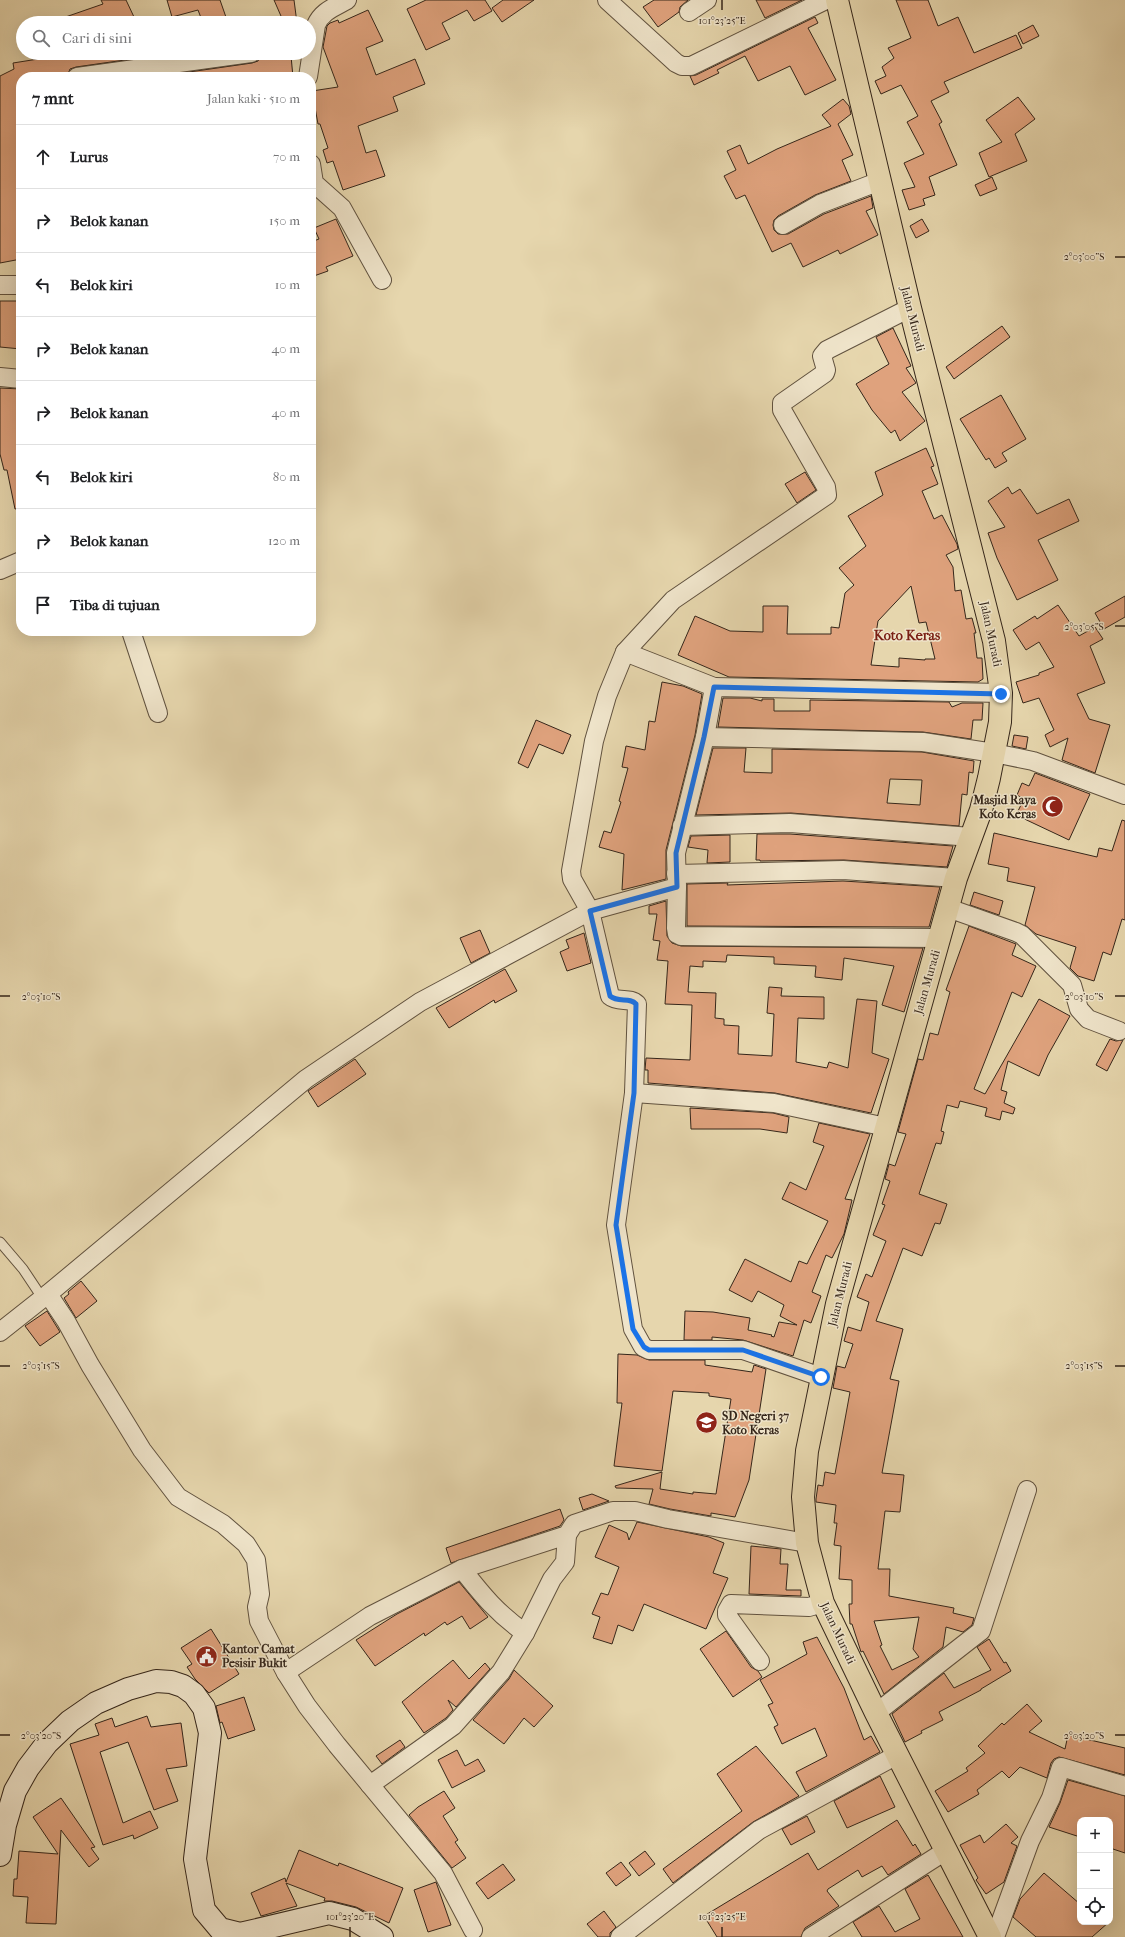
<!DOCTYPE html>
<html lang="id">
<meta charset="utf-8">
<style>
:root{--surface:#fff;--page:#f6f6f6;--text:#202124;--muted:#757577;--line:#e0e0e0}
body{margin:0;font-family:"IM FELL French Canon",serif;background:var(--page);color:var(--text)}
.controls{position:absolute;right:12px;bottom:12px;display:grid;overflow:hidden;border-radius:8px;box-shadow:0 4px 16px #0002}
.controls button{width:36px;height:36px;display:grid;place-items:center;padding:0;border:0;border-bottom:1px solid var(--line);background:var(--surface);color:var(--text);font:20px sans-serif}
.stop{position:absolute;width:12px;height:12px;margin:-9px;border:3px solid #1a73e8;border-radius:50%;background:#fff}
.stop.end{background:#1a73e8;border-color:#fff;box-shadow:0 1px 4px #0008}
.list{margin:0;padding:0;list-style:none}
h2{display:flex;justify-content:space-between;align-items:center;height:52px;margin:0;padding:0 16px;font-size:17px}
h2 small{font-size:13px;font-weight:400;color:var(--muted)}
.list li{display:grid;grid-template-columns:26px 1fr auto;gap:12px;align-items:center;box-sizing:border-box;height:64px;padding:0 16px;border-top:1px solid var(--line)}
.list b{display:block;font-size:15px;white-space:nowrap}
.list em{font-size:13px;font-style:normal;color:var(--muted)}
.icon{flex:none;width:22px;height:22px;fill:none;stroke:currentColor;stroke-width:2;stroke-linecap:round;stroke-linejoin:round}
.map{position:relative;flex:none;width:1125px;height:1937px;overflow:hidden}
.search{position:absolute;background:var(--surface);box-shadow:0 4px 16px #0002;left:16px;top:16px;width:300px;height:44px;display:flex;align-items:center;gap:10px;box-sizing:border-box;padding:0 14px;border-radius:22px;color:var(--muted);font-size:15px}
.panel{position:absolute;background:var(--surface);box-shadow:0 4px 16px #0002;left:16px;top:72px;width:300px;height:564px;border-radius:16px}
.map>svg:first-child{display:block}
</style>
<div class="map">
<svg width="1125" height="1937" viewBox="0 0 1125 1937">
<rect width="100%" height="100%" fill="#e6d6ad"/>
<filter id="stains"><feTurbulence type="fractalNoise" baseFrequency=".005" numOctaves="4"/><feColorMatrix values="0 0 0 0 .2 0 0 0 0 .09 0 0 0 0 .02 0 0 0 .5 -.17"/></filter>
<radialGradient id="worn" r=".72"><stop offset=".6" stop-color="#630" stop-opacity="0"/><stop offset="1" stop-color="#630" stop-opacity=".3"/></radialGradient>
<g fill="#dfa27d" stroke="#35261a" fill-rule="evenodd">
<polygon points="101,0 126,0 134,17 121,23 54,23 54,21 103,4"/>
<polygon points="167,0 220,0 228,23 203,23 198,10 172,17"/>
<polygon points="274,0 294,0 297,23 284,23"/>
<polygon points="426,0 485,0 492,11 474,21 467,10 442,23 450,39 426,50 407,9"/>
<polygon points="503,0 534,0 502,22 492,8"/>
<polygon points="654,0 688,0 680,7 679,12 658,27 643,7"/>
<polygon points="756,0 802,0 765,18"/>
<polygon points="896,0 928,0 938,26 958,17 974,53 1016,35 1022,48 944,82 949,92 931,101 942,122 939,124 957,165 929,177 935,195 923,199 925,205 909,210 902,190 915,187 904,163 924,154 907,122 918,116 901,85 881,94 875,81 886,76 882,67 894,58 888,48 911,38"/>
<polygon points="368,10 383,41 366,48 376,75 415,59 425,84 393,97 398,111 358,126 366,153 376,150 385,176 343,190 333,161 327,163 323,150 328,148 320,124 318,124 312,91 338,87 323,47 327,26 330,23 338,20 339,23"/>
<polygon points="815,17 818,23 808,28 836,80 805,95 790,66 758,81 745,56 717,70 719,73 694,85 690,76 696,75"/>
<polygon points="1033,25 1039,36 1023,44 1018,33"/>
<polygon points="76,53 174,53 76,67 70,69 67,77 21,77 21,259 0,263 0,76 14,69 13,63"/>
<polygon points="261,53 271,53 272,58 291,56 293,77 154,77 252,63 258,61"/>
<polygon points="1018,97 1035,119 1015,134 1027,161 989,177 979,153 1002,142 986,120"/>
<polygon points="843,99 849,106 851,114 838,124 853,155 842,160 851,181 815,195 778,216 774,220 773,225 774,230 778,234 788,234 824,214 871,196 873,208 866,211 878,235 840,254 838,250 803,267 791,243 772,252 745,195 736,199 724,176 736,170 727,151 740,145 748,164 777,149 831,126 822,115"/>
<polygon points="992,177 997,189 980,196 975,185"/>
<polygon points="336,219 353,256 326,267 328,271 311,277 311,242 319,239 314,228"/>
<polygon points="922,219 929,231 916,238 910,226"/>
<polygon points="0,301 21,301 21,349 0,347"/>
<polygon points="1002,326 1010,337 954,379 946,367"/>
<polygon points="893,328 911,366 906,368 916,383 902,392 925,421 900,441 895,430 891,433 872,410 856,384 889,364 876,337"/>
<polygon points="0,388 21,389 21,508 15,509 7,470 4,470 0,454"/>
<polygon points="1001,395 1026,439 1002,453 1007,461 995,468 989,458 986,460 960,419"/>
<path d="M926,448L934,466L931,467L938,484L922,491L934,519L942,515L957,544L958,549L946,555L953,567L955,591L961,590L966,619L972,618L976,633H974L977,658H982L983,679L978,682L729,677L678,655L695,616L730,631L763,632V606H788L787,634H831V627L839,628L845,593L854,585L839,568L866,546L848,516L883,495L875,472ZM911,586L919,623L926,622L935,659H925V660L899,658V667L871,665L878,621Z"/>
<polygon points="805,472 816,490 797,503 785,484"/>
<polygon points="1008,487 1012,494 1020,489 1037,514 1069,499 1079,521 1038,540 1058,580 1017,600 997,558 988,533 1005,527 988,501"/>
<polygon points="1125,596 1125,617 1104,629 1095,613"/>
<polygon points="1058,605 1079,636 1095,627 1103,639 1090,646 1105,683 1077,694 1089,719 1110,725 1095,773 1062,760 1068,738 1050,747 1045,735 1054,730 1039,698 1023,703 1016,682 1039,675 1039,673 1054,667 1039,642 1026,650 1013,630 1035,616 1037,619"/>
<polygon points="662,682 683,686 702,694 695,735 666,850 666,879 622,890 624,854 599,847 604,831 611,833 621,802 619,801 628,768 622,767 626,746 645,750 649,721 655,722"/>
<polygon points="723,698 750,698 762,701 762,699 774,699 774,711 810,711 810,700 949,702 952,707 962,703 983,703 982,720 973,720 971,739 923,732 718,727"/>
<polygon points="536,720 571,735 563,754 539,744 528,768 518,763"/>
<polygon points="1014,735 1028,737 1026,749 1012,746"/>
<path d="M713,748H746L744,772L772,773V749L922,752L974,761L973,773L969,772L967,795L962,794L959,826L791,813L696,815ZM890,779L922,780L920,805L887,803Z"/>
<polygon points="1035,773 1090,794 1069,840 1016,815 1024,799 1017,795 1022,783 1029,786"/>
<polygon points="1122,820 1125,821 1125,920 1122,919 1111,955 1103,952 1094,981 1078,976 1070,968 1076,947 1036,934 1025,925 1035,887 1007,881 1009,868 988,864 994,833 1097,857 1099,848 1112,851"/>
<polygon points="757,834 790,834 953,846 947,867 844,860 760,861 760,860 756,860"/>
<polygon points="730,835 730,862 707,863 708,850 688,847 691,836"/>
<polygon points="843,881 940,887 929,927 687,926 687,884 728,883 727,885"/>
<polygon points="974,892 1003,901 999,915 970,905"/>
<polygon points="666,901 667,936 672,943 681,946 923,948 904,1012 882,1005 894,966 844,958 842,980 815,977 816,966 774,964 774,957 727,955 726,962 703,961 703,967 690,966 688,992 716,993 715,1018 724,1019 724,1025 739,1026 738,1054 772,1056 774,1014 767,1013 769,987 782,988 781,996 824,997 824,1019 798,1018 796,1062 827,1068 829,1062 848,1068 857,999 877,1001 872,1053 889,1059 871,1113 775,1093 648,1083 648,1070 645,1070 646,1058 690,1060 692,1005 665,1004 668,961 657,960 660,941 653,940 657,914 649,914 649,906"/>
<path d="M969,926L1016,944L1012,955L1036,966L1022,997L1012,992L974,1089L985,1094L1039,999L1070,1016L1048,1055L1039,1076L1008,1061L1001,1090L1007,1092L1004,1103L1015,1108L1013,1114L1002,1111L1000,1120L985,1116L987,1108L960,1101L958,1108L947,1105L941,1131L944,1132L941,1144L936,1143L919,1194L947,1204L940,1224L935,1223L922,1256L903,1248L876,1321L903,1329L890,1379L899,1381L882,1473L904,1475L900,1512L885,1511L878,1569H890L889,1596L954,1608L953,1613L974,1618L972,1625L963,1632L946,1627L943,1647L884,1694L863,1651L861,1652L852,1624H850L849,1604H852V1580L839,1579L841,1546L834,1545L837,1523H834L836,1505L816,1502V1499L818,1485L823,1486L825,1472L835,1474L850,1392L833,1388L837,1366L845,1368L853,1344L844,1341L848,1327L861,1331L869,1302L857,1297L866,1274L872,1277L886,1241L873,1235L885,1205L882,1204L890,1181L885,1179L889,1164L895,1166L906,1134L898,1132L918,1059L923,1060L930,1033L938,1035L950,992L946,990ZM919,1617L913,1649L919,1657L892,1670L880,1646L882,1645L874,1621Z"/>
<polygon points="480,930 490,953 471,963 460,938"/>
<polygon points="584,933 591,963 567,971 560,952 569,948 566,940"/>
<polygon points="505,969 517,991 495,1003 494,1000 449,1028 436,1008"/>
<polygon points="1110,1039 1116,1041 1123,1040 1107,1071 1096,1065"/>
<polygon points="355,1059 366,1074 318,1107 308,1091"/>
<polygon points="690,1108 773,1113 789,1117 787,1133 760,1129 691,1129"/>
<polygon points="819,1123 870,1134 845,1199 852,1200 844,1234 832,1258 826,1255 812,1292 821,1296 811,1323 804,1320 793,1356 743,1340 712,1337 712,1340 684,1340 685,1311 713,1312 750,1318 748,1330 772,1335 771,1336 774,1337 779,1322 797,1325 780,1316 784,1305 758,1291 752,1302 729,1290 745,1259 791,1282 799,1261 807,1264 828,1221 782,1199 790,1182 806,1190 824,1146 813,1142"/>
<polygon points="81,1281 97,1301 76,1318 64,1298 69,1294 68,1292"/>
<polygon points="47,1311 60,1332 40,1346 25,1326"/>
<polygon points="618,1354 637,1355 649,1360 705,1360 705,1365 752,1372 754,1365 766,1369 749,1480 735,1517 711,1513 711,1516 670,1509 649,1504 653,1489 616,1488 615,1486 662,1472 660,1489 693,1494 693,1492 716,1494 731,1399 709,1396 709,1393 673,1391 662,1471 614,1466 622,1403 617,1403"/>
<polygon points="592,1494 609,1501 583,1510 579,1498"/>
<polygon points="560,1509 564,1520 560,1526 451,1563 446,1548"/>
<polygon points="637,1522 709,1537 724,1543 713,1573 728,1578 706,1629 644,1604 633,1631 618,1625 612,1644 593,1638 600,1617 592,1614 601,1593 608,1595 619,1567 595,1557 609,1525 627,1533 629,1540"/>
<polygon points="751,1546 781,1549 780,1564 788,1564 786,1590 801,1590 801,1596 749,1594"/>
<polygon points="459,1582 488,1617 470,1629 462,1616 447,1625 445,1622 425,1636 424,1633 375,1666 356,1640 397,1614"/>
<polygon points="211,1629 239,1674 209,1693 195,1679 187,1667 192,1664 181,1648"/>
<polygon points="726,1631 751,1667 758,1671 762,1677 733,1697 700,1649"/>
<polygon points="817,1637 844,1688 864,1740 871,1736 880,1752 806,1792 796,1772 827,1756 815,1728 782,1744 774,1727 778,1725 768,1705 773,1703 760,1680 807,1654 803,1642"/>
<polygon points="989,1639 1004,1663 1006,1662 1011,1671 981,1689 981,1690 939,1712 943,1720 921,1731 922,1733 905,1742 892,1714 944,1673 954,1688 991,1670 977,1647"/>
<polygon points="453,1660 469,1679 485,1663 490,1669 456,1707 448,1700 453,1710 446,1718 424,1733 402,1702"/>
<polygon points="514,1670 553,1706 534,1727 524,1718 504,1744 473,1720 509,1679"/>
<polygon points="244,1697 255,1730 228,1739 222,1722 220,1723 216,1706"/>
<polygon points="1027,1704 1042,1721 1029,1732 1065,1749 1068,1735 1125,1748 1125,1775 1059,1757 1054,1759 1051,1763 1047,1778 1020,1767 1009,1778 1002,1771 977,1790 979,1794 948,1812 935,1791 968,1771 966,1768 985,1753 978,1746 1002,1723 1004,1725"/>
<polygon points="147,1716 151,1727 181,1723 187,1766 166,1769 178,1801 154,1810 128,1742 100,1752 123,1823 150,1811 158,1828 134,1839 133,1835 103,1845 70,1744 99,1735 95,1724 112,1718 115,1727"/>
<polygon points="400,1740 405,1747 382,1764 376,1756"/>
<polygon points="756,1746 799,1796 753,1822 673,1883 663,1869 742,1811 717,1774"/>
<polygon points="457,1750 465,1766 478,1759 485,1771 452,1788 438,1760"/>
<polygon points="880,1776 895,1807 847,1828 834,1801"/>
<polygon points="1068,1780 1125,1796 1125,1853 1110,1848 1110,1820 1080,1820 1080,1837 1049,1827 1060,1803"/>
<polygon points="444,1791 455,1808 443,1816 458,1840 455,1842 466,1858 452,1868 409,1815 418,1807"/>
<polygon points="61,1798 95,1847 91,1848 99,1859 89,1867 61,1830 56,1924 26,1923 28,1897 13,1896 14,1879 17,1879 19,1851 58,1854 33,1817"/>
<polygon points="807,1816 815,1832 791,1845 782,1829"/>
<polygon points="897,1820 913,1846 915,1844 921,1854 888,1875 882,1866 862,1877 858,1870 828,1889 827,1891 839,1906 805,1928 801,1937 717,1937 704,1916 808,1853 818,1870"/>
<polygon points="1006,1824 1018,1837 1011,1843 1017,1846 1004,1882 986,1894 976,1880 978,1878 960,1845 980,1835 984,1843"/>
<polygon points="299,1850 338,1866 339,1863 403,1888 389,1923 356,1907 332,1901 324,1901 325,1898 286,1883 297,1906 261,1916 251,1893 285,1878 286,1882"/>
<polygon points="645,1851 655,1864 639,1876 629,1863"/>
<polygon points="621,1862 631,1875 616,1886 606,1873"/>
<polygon points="503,1864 515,1880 488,1899 476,1883"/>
<polygon points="1044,1873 1080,1904 1080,1922 1109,1922 1092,1937 1036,1937 1013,1917 1020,1899"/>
<polygon points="928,1875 963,1937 862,1937 853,1922 879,1906 895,1932 920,1919 905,1889"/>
<polygon points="436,1882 451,1925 428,1932 414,1890"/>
<polygon points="604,1911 616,1927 610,1933 610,1937 598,1937 587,1924"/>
</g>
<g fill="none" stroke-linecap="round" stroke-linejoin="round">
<defs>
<polyline id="lane" points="0,1242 23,1269 43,1299"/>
<g id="street">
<polyline points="607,0 676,63 682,66 691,66 826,0"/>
<polyline points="689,12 707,0"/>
<polyline points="77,77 251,53"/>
<path d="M308,77L316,25C322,11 335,7 347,0"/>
<polyline points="311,164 314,183 342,208 382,280"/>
<polyline points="783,225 820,204 880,181"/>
<polyline points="0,285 21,285"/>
<polyline points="0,377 21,379"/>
<polyline points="0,570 21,561"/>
<polyline points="131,631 158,713"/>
<polyline points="625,652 714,687"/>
<polyline points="705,737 923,742 994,753 1033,761 1125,795"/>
<polyline points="682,826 790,823 971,837"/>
<polyline points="676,874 843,870 956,878"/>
<polyline points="677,887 676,928 677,934 681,936 939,938"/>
<polyline points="948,908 1016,932 1022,935 1072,985 1079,1009 1088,1019 1119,1031"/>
<polyline points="634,1093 774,1103 886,1127"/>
<polyline points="48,1294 66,1321 90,1365 142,1450 178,1497 223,1524 246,1544 256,1560 260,1594 257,1607 259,1621 286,1673 307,1706 337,1745 443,1873 473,1930"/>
<polyline points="0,1332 48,1294 306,1079 420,1002 590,911 677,887 676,853 705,737 714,687 1001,693"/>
<path d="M821,1377L743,1350H649L643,1347L633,1329L616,1225L634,1093L637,1004C630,997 618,1003 610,996L590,911L572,879L571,871L594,741L607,696L625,652L673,600L827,495L826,487L782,410V403L825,373L826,370L822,356L827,350L910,308"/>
<path d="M462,1569C483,1596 497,1613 525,1633"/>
<polyline points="760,1661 727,1615 727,1611 731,1604 809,1607 823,1603"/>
<polyline points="286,1673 292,1668 370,1616 462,1569 567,1535 574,1524 613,1511 635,1511 668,1519 807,1543"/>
<polyline points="876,1713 981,1631 1027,1490"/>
<polyline points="370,1785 453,1726 501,1672 525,1633 552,1579 565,1562 567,1535"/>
<polyline points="620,1937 759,1830 897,1755"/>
<polyline points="811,1937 947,1850"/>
<polyline points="995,1937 1030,1841 1051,1798 1061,1767 1125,1786"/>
</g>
<polyline id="secondary" points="0,1855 5,1825 15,1791 28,1768 47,1743 70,1721 96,1703 128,1689 156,1681 171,1682 183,1686 194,1694 204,1708 210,1733 195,1859 204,1910 220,1929 240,1934 329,1913 353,1919 382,1937"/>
<polyline id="highway" points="837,0 910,308 994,641 1001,693 1000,722 989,778 981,810 956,878 837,1304 807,1451 803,1497 807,1543 823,1603 876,1713 990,1937"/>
</defs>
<use href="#lane" stroke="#61523f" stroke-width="11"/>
<use href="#street" stroke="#61523f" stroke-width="20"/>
<use href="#secondary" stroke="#35261a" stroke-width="24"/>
<use href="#highway" stroke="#35261a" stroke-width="24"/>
<use href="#lane" stroke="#efe4ca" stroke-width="9"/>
<use href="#street" stroke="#efe4ca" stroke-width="18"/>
<use href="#secondary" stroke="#efe4ca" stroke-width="22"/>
<use href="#highway" stroke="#e6d6ad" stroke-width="22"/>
</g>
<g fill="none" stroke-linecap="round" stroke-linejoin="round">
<path stroke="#1a73e8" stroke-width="5" d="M821,1377L743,1350H649L644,1347L633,1329L616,1225L634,1093L636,1004C630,997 618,1003 610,996L590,911L677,887L676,853L704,737L714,687L1001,694"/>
</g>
<path fill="none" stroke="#35261a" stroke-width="1.5" d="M722,0V10M1115,257H1125M1115,626H1125M0,996H10M1115,996H1125M0,1366H10M1115,1366H1125M0,1735H10M1115,1735H1125M350,1927V1937M722,1927V1937"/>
<defs>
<symbol id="mosque-disc" viewBox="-11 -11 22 22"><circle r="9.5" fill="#8f2418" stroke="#efe4ca"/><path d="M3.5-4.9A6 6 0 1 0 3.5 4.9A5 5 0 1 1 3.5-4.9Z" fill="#fff"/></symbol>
<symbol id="school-disc" viewBox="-11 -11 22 22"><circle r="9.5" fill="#8f2418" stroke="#efe4ca"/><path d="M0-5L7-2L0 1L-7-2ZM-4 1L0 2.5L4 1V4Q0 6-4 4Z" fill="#fff"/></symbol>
<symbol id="civic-disc" viewBox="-11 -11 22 22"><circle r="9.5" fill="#8f2418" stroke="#efe4ca"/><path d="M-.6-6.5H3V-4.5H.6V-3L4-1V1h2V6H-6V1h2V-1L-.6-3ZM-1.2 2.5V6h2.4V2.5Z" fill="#fff"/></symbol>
</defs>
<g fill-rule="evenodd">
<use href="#mosque-disc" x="1040" y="794" width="25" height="25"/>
<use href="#school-disc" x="694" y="1410" width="25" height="25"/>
<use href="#civic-disc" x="194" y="1644" width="25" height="25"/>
</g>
<g text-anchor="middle" stroke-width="3" stroke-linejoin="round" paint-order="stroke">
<g font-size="12" fill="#35261a" stroke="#efe4ca">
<text transform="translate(913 319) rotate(76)" y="4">Jalan Muradi</text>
<text transform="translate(991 634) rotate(78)" y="4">Jalan Muradi</text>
<text transform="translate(927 982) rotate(-74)" y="4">Jalan Muradi</text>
<text transform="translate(840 1294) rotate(-76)" y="4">Jalan Muradi</text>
<text transform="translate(838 1633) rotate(65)" y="4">Jalan Muradi</text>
</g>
<g font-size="12" font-weight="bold" fill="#35261a" stroke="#efe4ca" text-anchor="start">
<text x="1036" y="804" text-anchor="end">Masjid Raya<tspan x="1036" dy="14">Koto Keras</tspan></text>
<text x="722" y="1420">SD Negeri 37<tspan x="722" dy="14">Koto Keras</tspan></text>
<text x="222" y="1653">Kantor Camat<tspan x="222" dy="14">Pesisir Bukit</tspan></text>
</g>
<g font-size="14" font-weight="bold" fill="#7a1f14" stroke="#efe4ca">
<text x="907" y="640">Koto Keras</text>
</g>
</g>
<g font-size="10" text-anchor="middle" fill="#35261a" stroke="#efe4ca" stroke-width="3" stroke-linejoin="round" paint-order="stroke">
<text x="722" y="24">101°23'25"E</text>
<text x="1084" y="260">2°03'00"S</text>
<text x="1084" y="630">2°03'05"S</text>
<text x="41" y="1000">2°03'10"S</text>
<text x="1084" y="1000">2°03'10"S</text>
<text x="41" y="1369">2°03'15"S</text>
<text x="1084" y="1369">2°03'15"S</text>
<text x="41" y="1739">2°03'20"S</text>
<text x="1084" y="1739">2°03'20"S</text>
<text x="350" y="1920">101°23'20"E</text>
<text x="722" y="1920">101°23'25"E</text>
</g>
<rect width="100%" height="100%" filter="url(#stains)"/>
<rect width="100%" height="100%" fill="url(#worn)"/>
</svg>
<div class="controls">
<button>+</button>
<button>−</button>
<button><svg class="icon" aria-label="locate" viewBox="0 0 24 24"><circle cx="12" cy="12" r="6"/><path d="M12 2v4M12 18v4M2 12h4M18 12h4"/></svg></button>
</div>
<div class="stop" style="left:821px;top:1377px"></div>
<div class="stop end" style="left:1001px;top:694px"></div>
<div class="search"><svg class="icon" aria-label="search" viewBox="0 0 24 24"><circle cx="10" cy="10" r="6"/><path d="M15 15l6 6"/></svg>Cari di sini</div>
<section class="panel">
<h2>7 mnt<small>Jalan kaki · 510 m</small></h2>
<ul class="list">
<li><svg class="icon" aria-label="ahead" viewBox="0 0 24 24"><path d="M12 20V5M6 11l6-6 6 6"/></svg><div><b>Lurus</b></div><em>70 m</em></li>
<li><svg class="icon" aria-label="right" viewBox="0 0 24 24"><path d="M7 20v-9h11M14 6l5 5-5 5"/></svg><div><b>Belok kanan</b></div><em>150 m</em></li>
<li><svg class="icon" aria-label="left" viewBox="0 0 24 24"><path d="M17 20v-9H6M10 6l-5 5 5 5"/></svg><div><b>Belok kiri</b></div><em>10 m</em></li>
<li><svg class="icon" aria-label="right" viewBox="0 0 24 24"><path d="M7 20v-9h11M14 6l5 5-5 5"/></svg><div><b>Belok kanan</b></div><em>40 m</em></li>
<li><svg class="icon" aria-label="right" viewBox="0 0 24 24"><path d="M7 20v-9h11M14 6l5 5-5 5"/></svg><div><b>Belok kanan</b></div><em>40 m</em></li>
<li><svg class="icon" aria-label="left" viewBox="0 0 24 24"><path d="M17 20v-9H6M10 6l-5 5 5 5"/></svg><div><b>Belok kiri</b></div><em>80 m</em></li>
<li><svg class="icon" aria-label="right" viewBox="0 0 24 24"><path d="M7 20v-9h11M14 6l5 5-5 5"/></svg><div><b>Belok kanan</b></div><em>120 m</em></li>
<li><svg class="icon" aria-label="arrive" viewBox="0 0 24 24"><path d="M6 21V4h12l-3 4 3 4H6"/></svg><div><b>Tiba di tujuan</b></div></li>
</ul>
</section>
</div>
